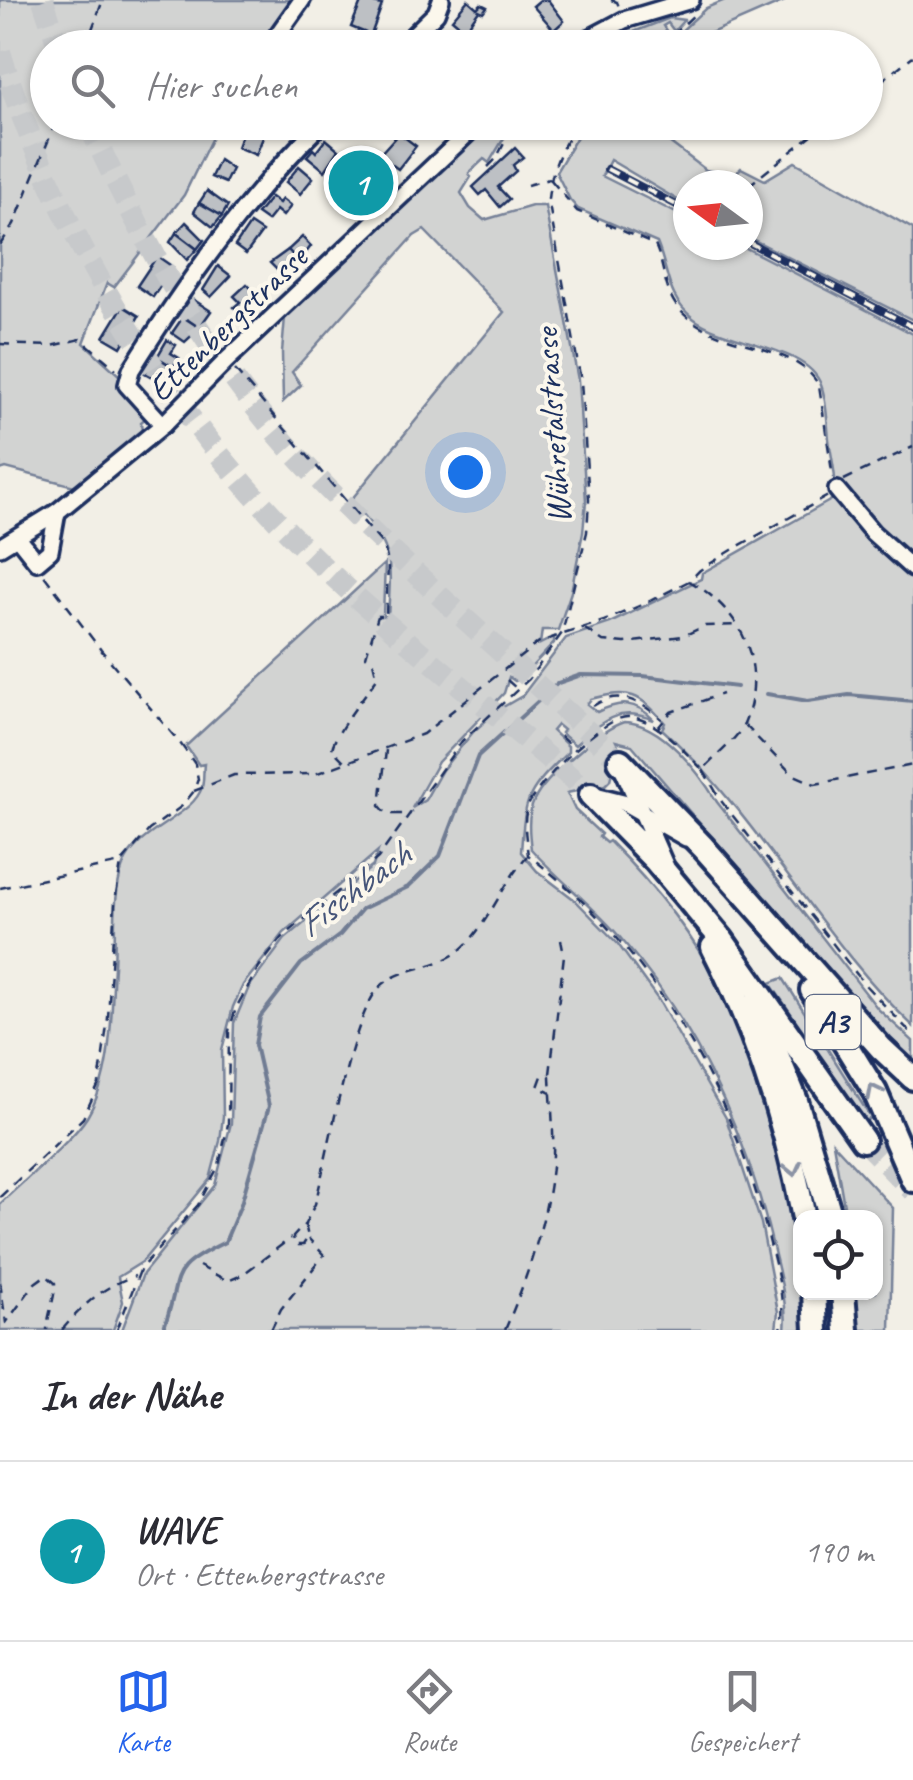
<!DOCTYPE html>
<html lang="de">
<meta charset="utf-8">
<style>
:root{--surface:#fff;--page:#f7f7f7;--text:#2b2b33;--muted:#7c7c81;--line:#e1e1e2;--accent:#2563eb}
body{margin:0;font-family:Caveat,sans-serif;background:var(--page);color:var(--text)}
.controls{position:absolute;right:30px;bottom:30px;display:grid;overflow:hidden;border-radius:20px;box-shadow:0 2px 8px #0004}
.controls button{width:90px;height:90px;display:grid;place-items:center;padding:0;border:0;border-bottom:2px solid var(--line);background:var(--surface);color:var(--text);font:50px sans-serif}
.compass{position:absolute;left:673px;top:170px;width:90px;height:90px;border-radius:50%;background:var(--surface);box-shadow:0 2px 8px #0004;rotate:285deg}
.you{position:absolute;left:465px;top:472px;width:35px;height:35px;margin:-25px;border:8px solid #fff;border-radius:50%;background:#1a73e8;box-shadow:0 0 0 15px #1a73e833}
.badge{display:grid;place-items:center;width:65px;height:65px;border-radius:50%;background:var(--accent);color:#fff;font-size:32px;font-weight:700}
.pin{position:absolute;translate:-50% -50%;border:5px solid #fff;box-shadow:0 2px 10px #0006}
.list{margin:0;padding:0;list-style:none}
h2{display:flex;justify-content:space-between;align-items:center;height:130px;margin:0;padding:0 40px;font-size:42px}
h2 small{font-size:32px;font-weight:400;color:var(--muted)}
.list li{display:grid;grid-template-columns:65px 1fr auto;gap:30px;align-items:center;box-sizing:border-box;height:180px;padding:0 40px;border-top:2px solid var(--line)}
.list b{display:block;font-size:38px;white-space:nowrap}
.list p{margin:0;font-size:32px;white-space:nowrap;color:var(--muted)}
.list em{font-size:32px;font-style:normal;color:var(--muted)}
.icon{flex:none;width:55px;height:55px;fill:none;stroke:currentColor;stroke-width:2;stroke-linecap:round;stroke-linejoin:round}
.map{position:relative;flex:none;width:913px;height:1330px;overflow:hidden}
.search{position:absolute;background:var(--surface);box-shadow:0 2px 8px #0004;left:30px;right:30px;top:30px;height:110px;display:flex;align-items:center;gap:25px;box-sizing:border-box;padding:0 35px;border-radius:55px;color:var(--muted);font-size:38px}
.sheet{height:310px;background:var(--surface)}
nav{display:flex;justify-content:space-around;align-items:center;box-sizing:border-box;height:140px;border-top:2px solid var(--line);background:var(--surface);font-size:28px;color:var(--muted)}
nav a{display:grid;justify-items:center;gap:5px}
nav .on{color:var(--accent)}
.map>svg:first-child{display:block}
</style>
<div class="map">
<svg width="913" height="1330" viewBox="0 0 913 1330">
<rect width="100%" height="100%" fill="#f2efe6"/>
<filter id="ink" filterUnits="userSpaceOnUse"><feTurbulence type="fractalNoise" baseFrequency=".01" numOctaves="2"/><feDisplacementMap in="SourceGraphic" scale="20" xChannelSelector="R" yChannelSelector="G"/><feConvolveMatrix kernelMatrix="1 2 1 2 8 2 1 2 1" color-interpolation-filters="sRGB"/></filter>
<g filter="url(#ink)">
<g fill="#d2d3d2" stroke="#768198" stroke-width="2.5">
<polygon points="0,0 292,0 261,47 48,48 48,122 219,123 184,195 114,287 107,283 84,343 121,377 125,392 147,417 141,422 142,431 78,487 6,468 0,470"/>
<polygon points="725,0 787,0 706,35 690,47 664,47 706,8"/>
<polygon points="670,18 684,20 674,31 668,23 663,26 669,35 654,47 582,48 617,31 622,31 623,36"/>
<path d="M491,123H513L489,163L484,159L469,173L471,177L461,193L470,208L484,220L532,206H545L578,380L586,501L583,532L571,592L558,630H542L540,644L554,637V643L520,679L515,681L509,677L504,693L438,762L412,808L425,800L442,770L474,731L498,710L522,696L566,638L610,623L701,579L702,573L833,499C839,482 831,458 829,439C827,421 827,401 821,385C808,346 724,343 693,318C666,297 669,271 657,243L578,209L570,200L556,172L585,123H644L706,170L734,175L741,168L765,180L795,162L913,229V320L748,237V185H688V206L610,160L602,176L688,219V245H740L913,334V1026C819,937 759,816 662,729L665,723C639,693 630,689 591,699L587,704L597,712C620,701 635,700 654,720C617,705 603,721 575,745L561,733L563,730L557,725L552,731L568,746V752C527,792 525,794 521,852L537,871L575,900L618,944L659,1001L726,1118L761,1223L778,1312L776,1330H122L143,1274L215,1185L231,1123L234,1023L249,987L285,939L373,866L378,851L284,933L243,985L233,1007L222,1050L223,1116L220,1141L210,1179L142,1262L118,1277L123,1302L113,1330H0V1204C22,1182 72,1141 87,1117C113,1074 111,1014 114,966C116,934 112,897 123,866C137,829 193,817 202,787C204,780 203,771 204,764L199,765L186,746L385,563L383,616L388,617C392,554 393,548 351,500L504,312L424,230L414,236L292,372L301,385L283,402L282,352L285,317Z"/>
<path d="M624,722C662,723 699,772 717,802L878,1009L913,1041V1064L851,999L632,745L616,741L618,745L610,780L605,785L567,793L575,810L601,834L599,837L606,843L609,841C652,884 693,934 720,988C772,1093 793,1215 805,1330H785C788,1303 779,1273 773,1247C747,1135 698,1028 623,941C595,907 560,881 531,849C529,834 527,815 534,801C544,778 601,729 624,722Z"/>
<polygon points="783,978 871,1118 865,1121 770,983"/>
<polygon points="833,1143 893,1208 890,1330 859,1330 856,1293 876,1292 876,1218 846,1217"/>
</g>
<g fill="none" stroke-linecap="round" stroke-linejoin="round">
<g stroke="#707b93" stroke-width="4">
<polyline points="767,694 808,701 849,695 913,701"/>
<path d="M163,1330C184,1274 163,1272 225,1242L241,1204L269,1106L255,1045L260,1017L301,964L340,935L362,909L408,887L440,856L478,756L558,683L581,675L643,676L737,687"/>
</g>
</g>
<g fill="#bdc0c4" stroke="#1b2f5e" stroke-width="2.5">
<polygon points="362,0 382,5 371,35 351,27"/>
<polygon points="468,0 477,8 481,4 487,7 483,12 479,10 465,30 452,19"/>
<polygon points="540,0 548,0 564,21 554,30 533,6"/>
<polygon points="437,28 450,41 444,48 430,48 425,42"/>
<polygon points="246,122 268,125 256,155 237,147"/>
<polygon points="399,133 416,146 398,169 379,155"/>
<polygon points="326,139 339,150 325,171 307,156 313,149 316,152"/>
<polygon points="515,148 523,157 513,165 516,171 498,187 509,199 500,207 486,190 480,195 473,187"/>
<polygon points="219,160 232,169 225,183 211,177"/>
<polygon points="363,164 379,174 374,182 378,184 369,198 366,195 361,203 340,191 353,170 358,173"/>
<polygon points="299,166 313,178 300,194 286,182"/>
<polygon points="207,191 228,206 222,216 199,203"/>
<polygon points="271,197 279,203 282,199 291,206 283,216 276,210 267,221 257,214"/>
<polygon points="199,203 222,216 213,227 194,212"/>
<polygon points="186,222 204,240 197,249 176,233"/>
<polygon points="250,224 262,232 246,254 235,246"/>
<polygon points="176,233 197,249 187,260 170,242"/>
<polygon points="302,237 311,246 299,262 288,250"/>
<polygon points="288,250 299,262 284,277 270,263"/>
<polygon points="157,256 173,267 153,297 137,286"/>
<polygon points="218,266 231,276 211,297 203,290"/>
<polygon points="247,284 259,297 246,308 250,312 244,318 234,307 240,302 234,296"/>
<polygon points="194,300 211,311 199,328 184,317"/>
<polygon points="123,306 139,316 121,347 104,337"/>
<polygon points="183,317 200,328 185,342 172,333"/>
<polygon points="167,340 176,345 171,353 179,358 173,367 157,357"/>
<polygon points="157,357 173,367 167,376 159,371 154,378 145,373"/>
</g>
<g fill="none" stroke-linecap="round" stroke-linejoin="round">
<g stroke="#c7c9cb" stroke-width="22" stroke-dasharray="22 11" stroke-linecap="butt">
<polyline points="43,0 59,48"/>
<path d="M0,52C58,237 166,410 303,547C393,636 496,711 591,795"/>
<path d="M88,122C137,231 196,337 273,429C324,489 382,542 440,596C500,651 560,706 620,761"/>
<polyline points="863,1140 913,1191"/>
</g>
<defs>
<g id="minor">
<polyline points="268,48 302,0"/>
<polyline points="400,48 436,13 441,0"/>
<polyline points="571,48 624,20 691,0"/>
<path d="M163,425L127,385L131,370C186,282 248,195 323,122"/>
<polyline points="837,490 873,533 913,569"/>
<polyline points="18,538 37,562 50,551 57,512"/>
<polyline points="0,547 57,512 163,425 227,360 480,122"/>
<polyline points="623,769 666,867"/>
<polyline points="595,795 623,802 686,838"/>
</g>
<g id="highway">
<polyline points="620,761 703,847 881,1048 913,1078"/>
<polyline points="591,795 655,860 722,940 863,1140"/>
<path d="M713,947C756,1031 786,1124 804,1218"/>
<polyline points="812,990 875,1092 913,1180"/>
<polyline points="756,1004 796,1101 831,1218"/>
<polyline points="814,1292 816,1330"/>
<polyline points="843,1292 846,1330"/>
</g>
</defs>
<use href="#minor" stroke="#1b2f5e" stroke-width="22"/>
<use href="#highway" stroke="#1b2f5e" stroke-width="30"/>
<g stroke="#1b2f5e" stroke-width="2.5" stroke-dasharray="10 8" stroke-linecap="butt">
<polyline points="611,0 617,2 620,9"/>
<polyline points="85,48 103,0"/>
<polyline points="659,48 698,11"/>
<polyline points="866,93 913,56"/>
<polyline points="488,167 496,159 515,122"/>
<path d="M551,180L577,211L655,245C665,266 663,290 679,309C714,350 796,341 819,386L833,478"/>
<polyline points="527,185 549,179"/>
<polyline points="748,186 828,122"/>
<polyline points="0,245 14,224 56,122"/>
<polyline points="0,344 52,346 81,339 116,369"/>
<path d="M235,370L384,546L388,563L386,616H378L366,656L373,662L377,678C366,694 334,734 332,749L345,762"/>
<polyline points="844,480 913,447"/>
<path d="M689,581C741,609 768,664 745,722C738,739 715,756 703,770C683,751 657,718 628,717C603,716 535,785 527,808C523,823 526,840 528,855C652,948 733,1091 769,1240C776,1268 786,1301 781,1330"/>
<polyline points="585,629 603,641 625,643 683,636 705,626 739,625"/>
<polyline points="507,680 517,689"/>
<path d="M593,706C619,688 640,702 662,719"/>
<polyline points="745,725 792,774 815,784 913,765"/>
<polyline points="657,729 671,712 722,694"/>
<polyline points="560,736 575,750"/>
<polyline points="386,750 380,806 387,814 411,814"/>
<polyline points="703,770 722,802 866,986 913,1035"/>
<polyline points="194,791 234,775 315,774 423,734 539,642 604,621 644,604 689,581 700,570 737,547 828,496"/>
<polyline points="0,888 121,863 149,830 182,806 194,791 198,779 195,764 180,743 101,650 43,574"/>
<polyline points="550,1074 564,955 561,940"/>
<polyline points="0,1197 83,1118 99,1084 108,1018 115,901 121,864"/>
<path d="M305,1224L308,1237L303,1245H295L293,1237L305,1224L315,1204C328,1156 350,1021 378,989C398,966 437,970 460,950C488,926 502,884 527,856"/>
<polyline points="199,1266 228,1281 242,1275 291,1238"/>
<path d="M0,1282L6,1323L35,1283L46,1275L55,1283C55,1300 48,1313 47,1330"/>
<path d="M62,1330C83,1305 103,1286 135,1276"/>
<path d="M117,1330L141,1268L198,1205L219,1165L228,1124L229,1031L236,1008L259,967L283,937L378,858L462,741L529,679L562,633L587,532L589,500L581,381L548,199C551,170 561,146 579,122"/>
<polyline points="271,1330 281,1309 324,1255 309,1239"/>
<path d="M505,1330C528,1276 549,1215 553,1155C554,1128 551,1102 550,1076H542L538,1087L551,1093"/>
</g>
<use href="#minor" stroke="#fbf7ec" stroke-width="15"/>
<use href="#highway" stroke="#fbf7ec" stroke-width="22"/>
<defs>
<g id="rail">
<polyline points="607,169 688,211"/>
<polyline points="748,242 913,327"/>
</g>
</defs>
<use href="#rail" stroke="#1b2f5e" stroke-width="8"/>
<use href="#rail" stroke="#fbf7ec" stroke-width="4" stroke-dasharray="11" stroke-linecap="butt"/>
</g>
<defs><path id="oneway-chevron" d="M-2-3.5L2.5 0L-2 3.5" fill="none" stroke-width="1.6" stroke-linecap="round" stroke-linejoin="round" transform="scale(2.5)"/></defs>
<g stroke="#8b93a5">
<use href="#oneway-chevron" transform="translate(874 1091) rotate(-117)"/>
<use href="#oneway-chevron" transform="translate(793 1169) rotate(77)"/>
</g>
</g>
<g text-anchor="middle" stroke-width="8" stroke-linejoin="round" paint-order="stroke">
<rect fill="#fbf7ec" stroke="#5e6b89" stroke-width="2.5" x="805.5" y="995" width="55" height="54" rx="8"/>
<g font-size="32" font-weight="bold" fill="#1b2f5e">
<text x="833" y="1033">A3</text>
</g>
<g font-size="35" fill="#1b2f5e" stroke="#fbf7ec">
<text transform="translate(227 323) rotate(-44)" y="12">Ettenbergstrasse</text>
<text transform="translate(552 426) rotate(-94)" y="12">Wühretalstrasse</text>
</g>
<g font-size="38" font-style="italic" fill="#465579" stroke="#fbf7ec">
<text transform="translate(353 889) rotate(-37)" y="13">Fischbach</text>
</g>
</g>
</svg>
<div class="controls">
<button><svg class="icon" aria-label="locate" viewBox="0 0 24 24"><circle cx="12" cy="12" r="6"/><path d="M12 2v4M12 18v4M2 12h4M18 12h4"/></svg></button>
</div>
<svg class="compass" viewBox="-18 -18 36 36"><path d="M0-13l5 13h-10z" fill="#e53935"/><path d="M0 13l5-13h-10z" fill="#7c7c81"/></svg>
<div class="you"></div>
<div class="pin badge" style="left:361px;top:183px;background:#0f9aa8">1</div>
<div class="search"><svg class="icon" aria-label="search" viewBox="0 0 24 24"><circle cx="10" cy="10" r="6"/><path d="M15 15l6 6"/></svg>Hier suchen</div>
</div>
<section class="sheet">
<h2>In der Nähe<small></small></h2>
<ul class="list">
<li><span class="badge" style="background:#0f9aa8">1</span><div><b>WAVE</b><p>Ort · Ettenbergstrasse</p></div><em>190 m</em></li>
</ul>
</section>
<nav>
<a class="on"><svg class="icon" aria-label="map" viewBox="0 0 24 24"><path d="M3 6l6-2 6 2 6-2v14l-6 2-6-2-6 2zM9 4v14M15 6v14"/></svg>Karte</a>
<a><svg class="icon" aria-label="directions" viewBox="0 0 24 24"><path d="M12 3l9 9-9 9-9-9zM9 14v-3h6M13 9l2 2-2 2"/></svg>Route</a>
<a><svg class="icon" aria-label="saved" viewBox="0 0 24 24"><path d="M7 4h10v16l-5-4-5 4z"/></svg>Gespeichert</a>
</nav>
